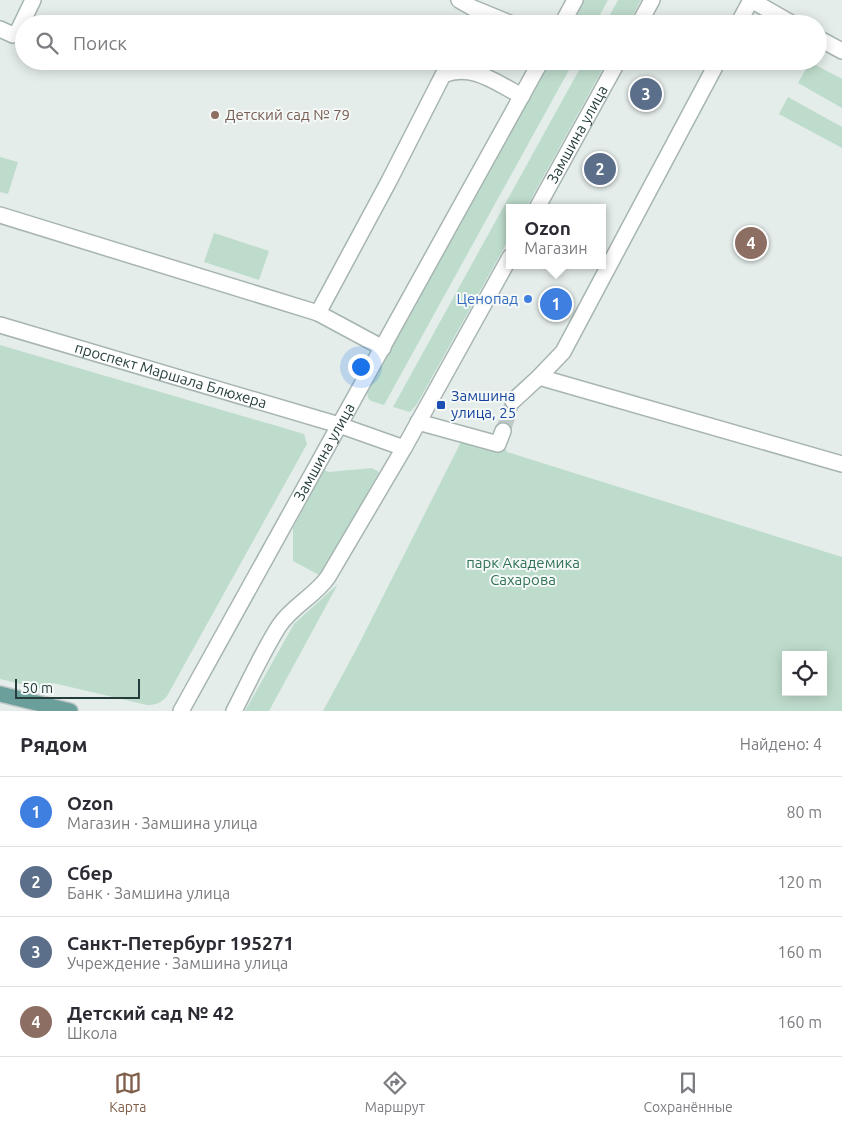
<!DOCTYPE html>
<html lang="ru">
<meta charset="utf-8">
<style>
:root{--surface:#fff;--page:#f2f2f3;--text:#2b2b33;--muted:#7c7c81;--line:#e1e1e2;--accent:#805f4a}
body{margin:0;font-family:Ubuntu,sans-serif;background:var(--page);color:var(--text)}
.controls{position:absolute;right:15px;bottom:15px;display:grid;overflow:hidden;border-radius:0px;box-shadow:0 2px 12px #0003}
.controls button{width:45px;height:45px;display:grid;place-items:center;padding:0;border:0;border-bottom:1px solid var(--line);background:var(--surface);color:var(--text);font:25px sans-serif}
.scale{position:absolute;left:15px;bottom:12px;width:125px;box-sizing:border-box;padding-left:5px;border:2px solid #243d3b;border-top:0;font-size:14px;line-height:18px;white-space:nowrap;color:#243d3b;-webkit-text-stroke:4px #f4f9f8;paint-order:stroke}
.you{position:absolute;left:360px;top:366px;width:18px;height:18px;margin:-12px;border:4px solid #fff;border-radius:50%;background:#1a73e8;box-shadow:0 0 0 8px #1a73e833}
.badge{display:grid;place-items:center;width:32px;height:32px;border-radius:50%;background:var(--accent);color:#fff;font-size:16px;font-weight:700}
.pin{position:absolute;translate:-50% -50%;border:2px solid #fff;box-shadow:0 1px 5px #0006}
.popup{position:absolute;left:506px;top:204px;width:100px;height:65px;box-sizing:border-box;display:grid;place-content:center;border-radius:0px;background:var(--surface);filter:drop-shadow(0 1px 4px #0005);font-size:16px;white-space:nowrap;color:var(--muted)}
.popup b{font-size:19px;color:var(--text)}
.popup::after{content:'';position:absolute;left:50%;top:100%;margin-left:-10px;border:10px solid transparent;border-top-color:var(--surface)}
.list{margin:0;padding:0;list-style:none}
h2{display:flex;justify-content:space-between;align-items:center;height:65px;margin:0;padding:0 20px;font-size:21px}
h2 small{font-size:16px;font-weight:400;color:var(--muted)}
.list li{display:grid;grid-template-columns:32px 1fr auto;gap:15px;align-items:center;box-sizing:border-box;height:70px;padding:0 20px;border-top:1px solid var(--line)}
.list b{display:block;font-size:19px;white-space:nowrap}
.list p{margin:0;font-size:16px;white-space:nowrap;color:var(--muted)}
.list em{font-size:16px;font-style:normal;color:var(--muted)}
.icon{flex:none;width:28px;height:28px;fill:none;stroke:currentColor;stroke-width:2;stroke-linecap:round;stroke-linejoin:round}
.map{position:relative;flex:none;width:842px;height:711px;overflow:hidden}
.search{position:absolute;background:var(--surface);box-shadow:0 2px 12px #0003;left:15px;right:15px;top:15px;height:55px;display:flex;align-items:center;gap:12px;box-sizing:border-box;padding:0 18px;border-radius:28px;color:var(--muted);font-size:19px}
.sheet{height:345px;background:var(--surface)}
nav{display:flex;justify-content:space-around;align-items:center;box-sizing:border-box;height:70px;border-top:1px solid var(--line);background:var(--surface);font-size:14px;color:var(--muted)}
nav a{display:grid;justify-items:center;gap:2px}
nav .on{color:var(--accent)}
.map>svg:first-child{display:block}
</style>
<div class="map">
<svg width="842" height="711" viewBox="0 0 842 711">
<rect width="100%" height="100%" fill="#e4edea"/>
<g fill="#bedccc" fill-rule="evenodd">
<polygon points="584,0 608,0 595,24 571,24"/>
<polygon points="618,0 641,0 628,24 605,24"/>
<polygon points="550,61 574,61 384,405 371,401 368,398 367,392"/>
<polygon points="584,61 607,61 526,208 510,208 510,237 417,404 410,412 393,407"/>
<polygon points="810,62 842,79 842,108 798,83"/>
<polygon points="788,97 842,127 842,148 779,114"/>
<polygon points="0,157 18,162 8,194 0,192"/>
<polygon points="214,233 269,251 259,280 204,262"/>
<path d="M0,345L304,434L307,444L167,696C161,703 156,705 147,705L53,683L50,691L0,679Z"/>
<path d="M466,432L503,444L507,452L842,557V711H323L357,648ZM786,655H823V692H786Z"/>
<polygon points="372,468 379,472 324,572 321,574 317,574 293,561 293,528 324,470 329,472"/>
<polygon points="338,584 269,711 245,711 294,624"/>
</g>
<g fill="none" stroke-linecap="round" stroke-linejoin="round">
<polyline stroke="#becac7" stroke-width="15" stroke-dasharray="15 8" stroke-linecap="butt" points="503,431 513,401"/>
<defs>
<g id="minor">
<polyline points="459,0 473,8 512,24"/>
<polyline points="751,0 793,24"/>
<polyline points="562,24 575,0"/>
<polyline points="639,24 652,0"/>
<polyline points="738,24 751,0"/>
<polyline points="0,29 13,35 18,31 33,0"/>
<polyline points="818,38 842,51"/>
<path id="s1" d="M537,208L618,61"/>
<path d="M0,215L318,313L389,181L443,75C473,63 496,83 522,96"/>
<polyline points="318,313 383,348"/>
<path id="s2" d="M0,325L339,425L404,448"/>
<polyline points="539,377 842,464"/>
<polyline points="513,401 539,377 563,352 718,61"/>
<polyline points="418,422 498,444 503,431"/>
<path id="s3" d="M181,711L541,61"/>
<path d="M234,711C248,684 263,651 279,626C292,606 315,596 328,577L404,448L510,257"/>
</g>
<polyline id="major" points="0,694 70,711"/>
</defs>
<use href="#minor" stroke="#a7b5b2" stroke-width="18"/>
<use href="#major" stroke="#c2c9c8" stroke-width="18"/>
<use href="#minor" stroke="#fff" stroke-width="15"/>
<use href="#major" stroke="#6b9f9b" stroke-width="15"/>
</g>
<circle fill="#8d6e63" stroke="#f4f9f8" stroke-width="2" cx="215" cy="115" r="5"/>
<circle fill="#3f7fe0" stroke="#f4f9f8" stroke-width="2" cx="528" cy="299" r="5"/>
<rect fill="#1a4fb4" stroke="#f4f9f8" stroke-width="2" x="436" y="400" width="10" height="10" rx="2.5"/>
<g text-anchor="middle" stroke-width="4" stroke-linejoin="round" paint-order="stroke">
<g font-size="15" fill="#785e54" stroke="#f4f9f8" text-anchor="start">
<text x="225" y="120">Детский сад № 79</text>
</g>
<g font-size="15" fill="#243d3b" stroke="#f4f9f8">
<text dy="5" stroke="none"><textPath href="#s1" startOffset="84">Замшина улица</textPath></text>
<text dy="5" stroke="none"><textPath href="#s2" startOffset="178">проспект Маршала Блюхера</textPath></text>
<text dy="5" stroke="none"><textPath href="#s3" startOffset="296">Замшина улица</textPath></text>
</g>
<g font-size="15" fill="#366cbe" stroke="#f4f9f8" text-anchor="end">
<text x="518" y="304">Ценопад</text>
</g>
<g font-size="15" fill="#164399" stroke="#f4f9f8" text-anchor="start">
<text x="451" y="401">Замшина<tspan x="451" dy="17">улица, 25</tspan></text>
</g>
<g font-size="15" fill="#317256" stroke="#f4f9f8">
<text x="523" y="568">парк Академика<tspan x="523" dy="17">Сахарова</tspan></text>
</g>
</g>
</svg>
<div class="controls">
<button><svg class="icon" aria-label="locate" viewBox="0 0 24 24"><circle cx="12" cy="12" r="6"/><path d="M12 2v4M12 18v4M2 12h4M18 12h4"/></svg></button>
</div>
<div class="scale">50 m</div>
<div class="you"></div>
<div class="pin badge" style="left:556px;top:304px;background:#3f7fe0">1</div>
<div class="popup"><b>Ozon</b>Магазин</div>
<div class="pin badge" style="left:600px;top:169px;background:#5c6f8a">2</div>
<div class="pin badge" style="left:646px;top:94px;background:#5c6f8a">3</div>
<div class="pin badge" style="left:751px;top:243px;background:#8d6e63">4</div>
<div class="search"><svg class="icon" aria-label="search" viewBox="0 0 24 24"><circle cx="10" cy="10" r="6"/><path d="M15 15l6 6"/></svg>Поиск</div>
</div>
<section class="sheet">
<h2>Рядом<small>Найдено: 4</small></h2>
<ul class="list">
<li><span class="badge" style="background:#3f7fe0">1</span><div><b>Ozon</b><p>Магазин · Замшина улица</p></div><em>80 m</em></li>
<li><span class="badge" style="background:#5c6f8a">2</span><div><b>Сбер</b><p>Банк · Замшина улица</p></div><em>120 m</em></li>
<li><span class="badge" style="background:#5c6f8a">3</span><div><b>Санкт-Петербург 195271</b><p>Учреждение · Замшина улица</p></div><em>160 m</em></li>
<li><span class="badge" style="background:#8d6e63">4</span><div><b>Детский сад № 42</b><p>Школа</p></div><em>160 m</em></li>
</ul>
</section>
<nav>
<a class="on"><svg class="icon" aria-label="map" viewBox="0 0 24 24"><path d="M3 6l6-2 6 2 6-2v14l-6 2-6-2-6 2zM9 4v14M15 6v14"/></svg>Карта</a>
<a><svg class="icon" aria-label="directions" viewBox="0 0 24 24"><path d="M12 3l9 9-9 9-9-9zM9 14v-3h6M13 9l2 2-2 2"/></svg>Маршрут</a>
<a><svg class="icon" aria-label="saved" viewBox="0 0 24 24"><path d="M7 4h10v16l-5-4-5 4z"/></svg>Сохранённые</a>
</nav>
